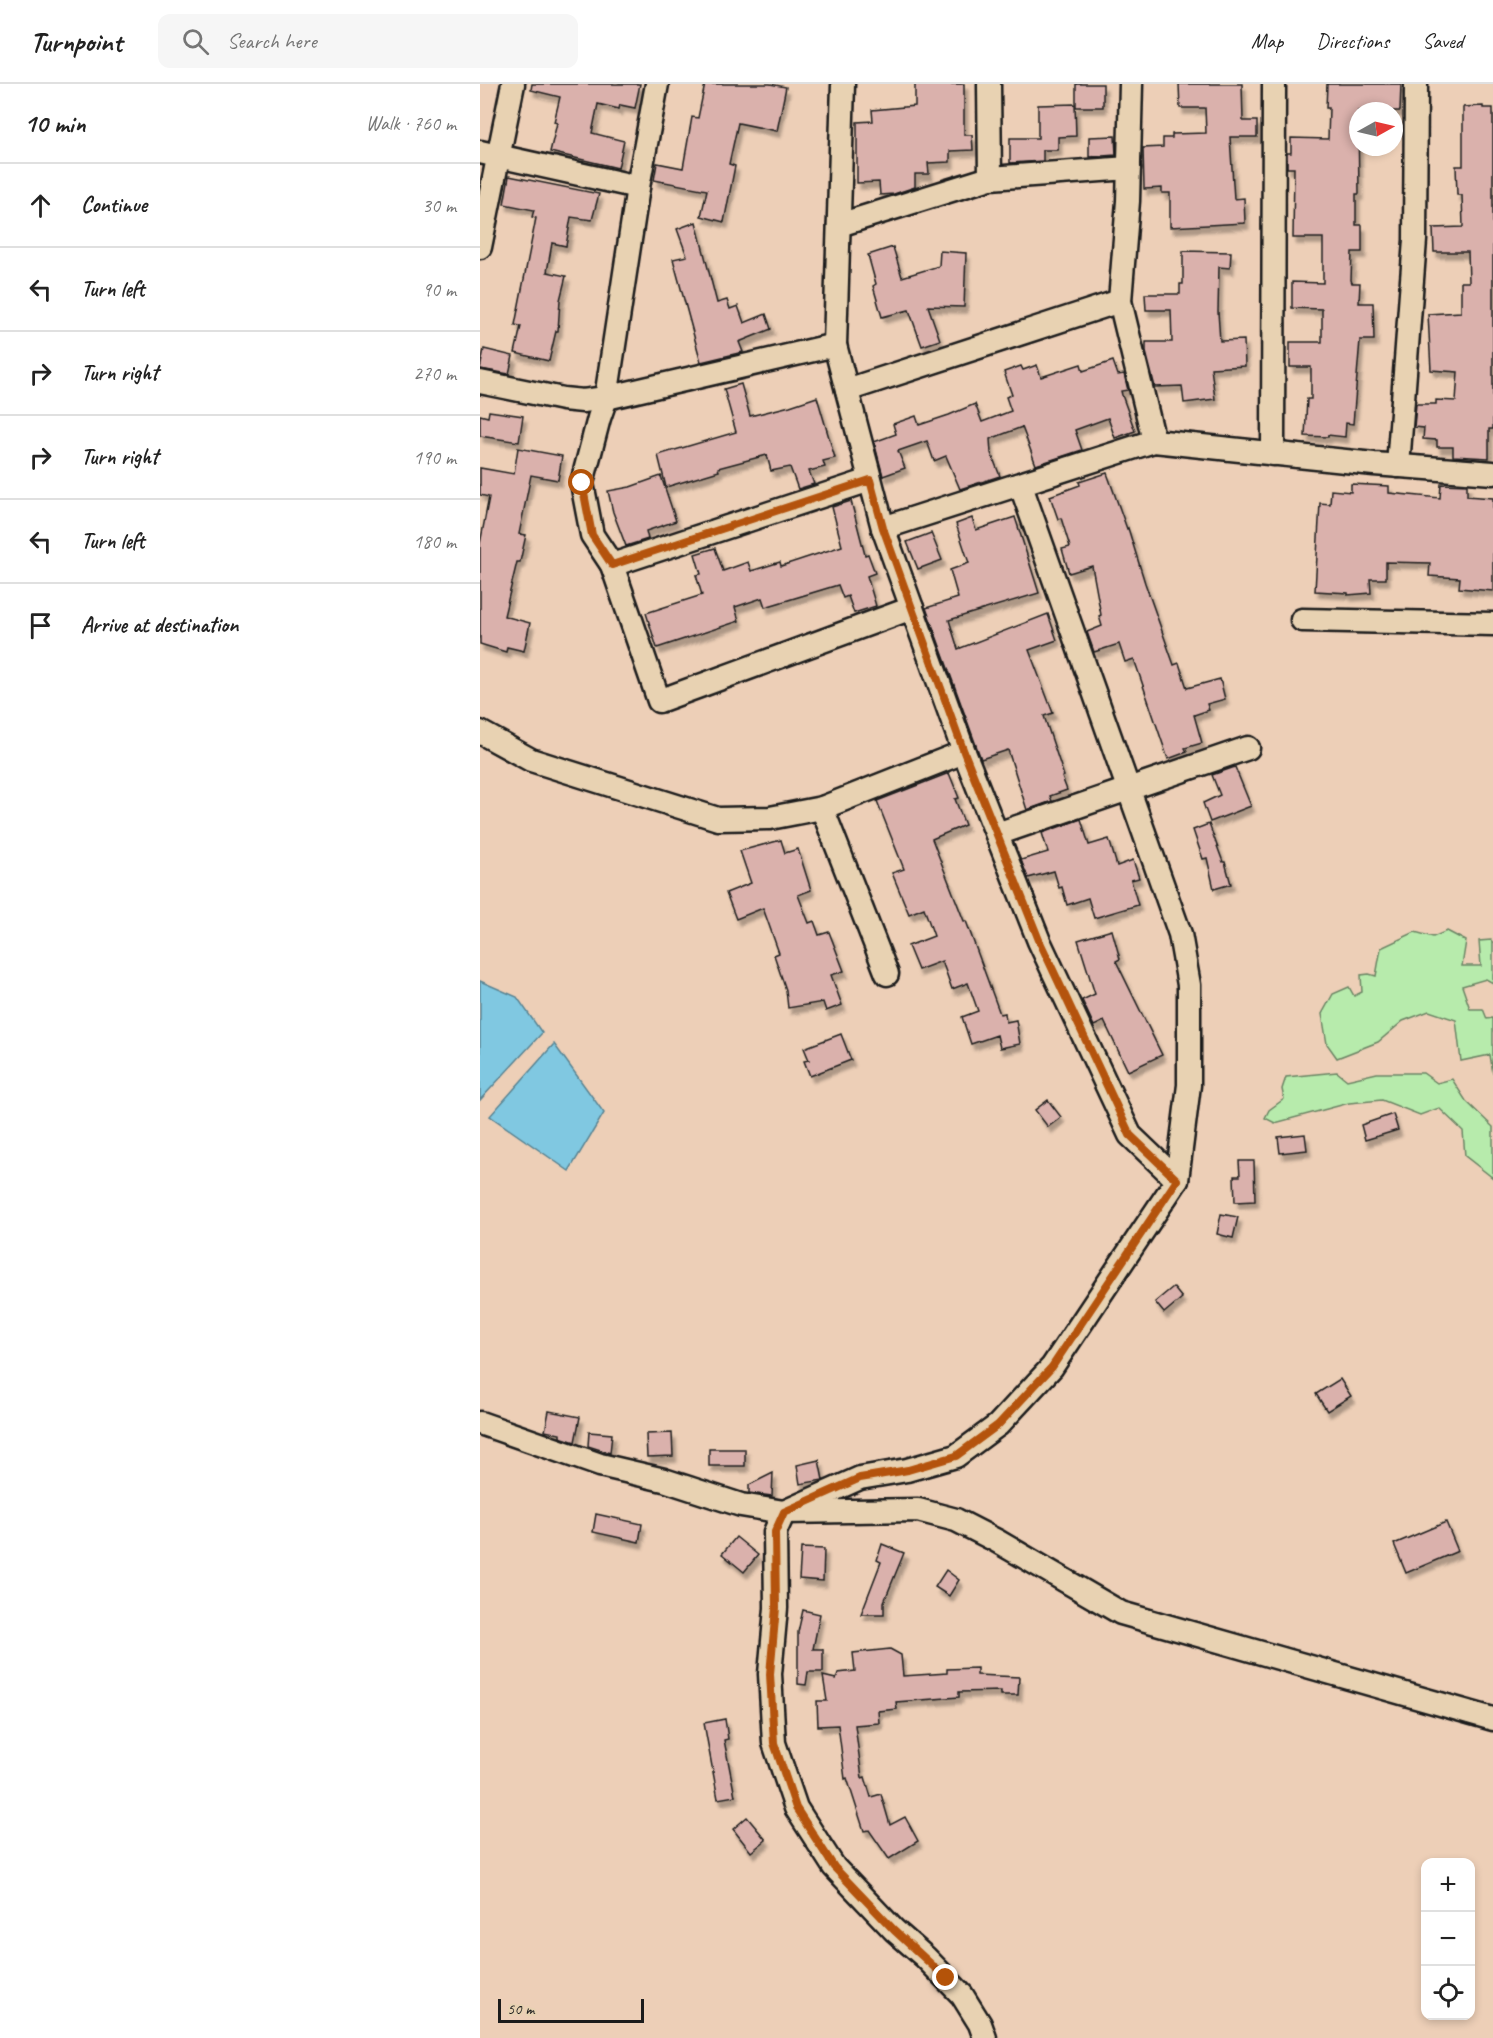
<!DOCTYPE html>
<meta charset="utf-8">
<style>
:root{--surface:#fff;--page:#f6f6f6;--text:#222;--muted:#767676;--line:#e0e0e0}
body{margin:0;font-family:Caveat,sans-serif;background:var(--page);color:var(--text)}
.controls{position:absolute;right:18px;bottom:18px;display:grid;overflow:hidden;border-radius:12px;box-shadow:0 3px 9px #0003}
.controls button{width:54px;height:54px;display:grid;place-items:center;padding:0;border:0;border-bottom:2px solid var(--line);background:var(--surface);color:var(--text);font:30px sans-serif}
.compass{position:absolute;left:869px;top:18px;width:54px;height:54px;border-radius:50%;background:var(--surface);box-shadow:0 3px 9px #0003;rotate:82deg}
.scale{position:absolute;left:18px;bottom:15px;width:146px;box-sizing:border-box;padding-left:6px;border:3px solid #1c1c1c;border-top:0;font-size:16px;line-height:21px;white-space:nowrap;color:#1c1c1c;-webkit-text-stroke:4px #e8d2b2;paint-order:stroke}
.stop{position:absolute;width:18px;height:18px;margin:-14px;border:4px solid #b45309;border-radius:50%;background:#fff}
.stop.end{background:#b45309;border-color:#fff;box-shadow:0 2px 6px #0008}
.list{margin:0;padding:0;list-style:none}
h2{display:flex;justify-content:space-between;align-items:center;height:78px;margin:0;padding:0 24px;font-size:26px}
h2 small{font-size:20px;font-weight:400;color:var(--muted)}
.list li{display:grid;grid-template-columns:39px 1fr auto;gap:18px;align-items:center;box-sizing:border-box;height:84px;padding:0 24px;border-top:2px solid var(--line)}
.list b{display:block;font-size:22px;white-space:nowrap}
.list em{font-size:20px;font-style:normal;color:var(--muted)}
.icon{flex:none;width:33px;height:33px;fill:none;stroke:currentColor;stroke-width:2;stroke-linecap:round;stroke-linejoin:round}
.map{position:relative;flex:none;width:1013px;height:1954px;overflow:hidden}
header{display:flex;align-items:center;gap:36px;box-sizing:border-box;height:84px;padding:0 30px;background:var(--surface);border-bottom:2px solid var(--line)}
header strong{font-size:28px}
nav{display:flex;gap:33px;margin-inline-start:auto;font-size:21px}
.search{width:420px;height:54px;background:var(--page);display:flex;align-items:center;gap:15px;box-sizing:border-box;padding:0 21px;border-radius:12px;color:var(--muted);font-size:22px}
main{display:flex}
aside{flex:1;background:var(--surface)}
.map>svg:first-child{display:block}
</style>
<header>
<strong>Turnpoint</strong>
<div class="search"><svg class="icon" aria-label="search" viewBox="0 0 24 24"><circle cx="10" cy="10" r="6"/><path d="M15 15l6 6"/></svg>Search here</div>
<nav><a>Map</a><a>Directions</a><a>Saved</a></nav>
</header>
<main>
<aside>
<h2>10 min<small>Walk · 760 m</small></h2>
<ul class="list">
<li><svg class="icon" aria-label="ahead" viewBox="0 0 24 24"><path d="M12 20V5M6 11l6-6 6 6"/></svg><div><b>Continue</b></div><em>30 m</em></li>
<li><svg class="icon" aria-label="left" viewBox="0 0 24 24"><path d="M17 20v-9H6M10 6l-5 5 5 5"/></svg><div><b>Turn left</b></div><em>90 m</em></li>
<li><svg class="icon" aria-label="right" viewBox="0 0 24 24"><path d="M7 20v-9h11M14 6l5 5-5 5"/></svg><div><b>Turn right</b></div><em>270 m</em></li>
<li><svg class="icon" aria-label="right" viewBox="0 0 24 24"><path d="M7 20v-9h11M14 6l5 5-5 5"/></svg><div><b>Turn right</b></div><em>190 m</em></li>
<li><svg class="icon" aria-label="left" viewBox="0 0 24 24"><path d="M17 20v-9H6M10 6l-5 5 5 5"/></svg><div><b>Turn left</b></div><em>180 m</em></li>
<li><svg class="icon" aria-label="arrive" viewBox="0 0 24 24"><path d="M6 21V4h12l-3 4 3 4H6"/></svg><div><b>Arrive at destination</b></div></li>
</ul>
</aside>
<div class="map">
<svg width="1013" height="1954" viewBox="0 0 1013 1954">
<defs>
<filter id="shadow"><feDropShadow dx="3.5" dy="6" stdDeviation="1.5" flood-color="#0004"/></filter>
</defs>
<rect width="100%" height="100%" fill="#edcfb7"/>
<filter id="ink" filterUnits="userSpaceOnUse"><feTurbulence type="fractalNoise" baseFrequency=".0167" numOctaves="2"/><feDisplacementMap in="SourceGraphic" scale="12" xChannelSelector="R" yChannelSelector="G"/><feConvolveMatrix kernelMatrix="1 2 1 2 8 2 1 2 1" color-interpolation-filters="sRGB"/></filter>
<g filter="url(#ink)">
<g fill="#b7ebac" stroke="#6a8464" stroke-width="1.5">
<polygon points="967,847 986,857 982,882 1001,882 999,857 1011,856 1013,859 1013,899 1006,895 982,902 990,925 1003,925 1007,935 1013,934 1013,990 1010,971 981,977 976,936 949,927 923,937 898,958 857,974 847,960 842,930 853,910 869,903 874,912 882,908 881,891 889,890 896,892 901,864 935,848 953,853"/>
<polygon points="857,988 867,996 897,989 943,989 957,999 972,995 986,1017 1013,1043 1013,1094 985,1072 983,1047 959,1024 940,1031 902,1016 869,1019 795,1039 785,1034 789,1026 804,1015 802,1005 806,993"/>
</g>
<g fill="#80c8e1" stroke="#588392" stroke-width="1.5">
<polygon points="0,897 37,913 62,949 0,1016"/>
<polygon points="74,960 124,1029 89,1087 10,1032"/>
</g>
<g fill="#dab1ac" stroke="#1c1c1c" stroke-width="1.5" filter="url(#shadow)">
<polygon points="52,0 160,0 155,24 140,21 139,25 118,20 112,49 144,57 138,84 70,68 77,39 74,38 80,13 51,6"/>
<polygon points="225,0 290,0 306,3 297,47 258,39 249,80 255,82 244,138 221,132 227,106 174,96 177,79 203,84 212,33 218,34"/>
<polygon points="435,0 484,0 484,51 492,51 493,66 470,67 470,78 448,79 449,90 435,90 435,103 414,110 400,111 399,98 377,99 377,38 393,37 392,26 435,22"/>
<rect x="596" y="0" width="27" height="23"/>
<polygon points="699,0 762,0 763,37 777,37 777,53 750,53 754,115 764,114 765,139 690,143 690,109 682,109 682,104 664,105 663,64 683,63 683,54 692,54 692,50 726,49 725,24 700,24"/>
<polygon points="847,0 921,0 920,27 878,27 879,110 876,110 876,141 882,141 882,168 872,168 871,196 872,199 880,199 879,219 893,219 894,256 880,256 873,340 866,339 865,353 848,351 848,353 825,352 827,315 831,315 831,283 810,283 810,258 842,258 842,225 812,224 812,198 843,199 843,154 813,154 814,84 807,84 807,69 811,69 811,54 848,55 849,24 846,24"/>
<polygon points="595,20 596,52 578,53 578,66 563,66 563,77 530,79 530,54 558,54 558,21"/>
<polygon points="1003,22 1003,24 1013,24 1013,345 1009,345 1009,374 973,372 973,363 957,363 957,356 943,355 944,344 934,343 936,320 956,320 956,316 976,317 978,288 951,286 948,230 981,228 981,198 989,198 988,168 954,168 953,144 983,143 982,111 977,111 976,82 983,82 983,23"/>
<polygon points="635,52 636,71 609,73 609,53"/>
<polygon points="29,92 119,110 112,136 91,133 86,162 72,159 67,188 86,192 80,216 78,247 76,247 69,277 35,269 41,242 35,241 56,134 52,133 54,126 24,120"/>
<polygon points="216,138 237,219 247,216 250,225 258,222 264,239 286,230 291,245 259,258 263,268 221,278 193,175 207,172 197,145"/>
<polygon points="413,163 422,193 459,182 460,167 486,169 484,223 448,222 460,256 442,262 429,226 402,233 393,202 396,200 388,171"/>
<polygon points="703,167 751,168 750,184 739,183 738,228 740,257 764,256 765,282 731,284 735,315 704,319 702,302 675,303 666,268 666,258 692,258 691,226 666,226 665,210 700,210 700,200 703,200"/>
<polygon points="4,265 33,272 29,290 0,285"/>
<polygon points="633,277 638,291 644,290 648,306 641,307 642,311 655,347 635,354 628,334 595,346 602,366 556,381 542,343 510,355 511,369 520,392 480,405 466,372 454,377 447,357 418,367 425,384 403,392 394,358 416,350 413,340 436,332 439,341 469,331 495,320 502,338 531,327 526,313 532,311 524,288 541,282 543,286 557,281 561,293 601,280 603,287"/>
<polygon points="261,300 270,332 310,322 337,313 355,374 343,377 345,383 329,387 334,400 318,405 310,383 291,387 287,371 238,384 239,387 186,403 178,371 256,348 244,305"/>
<polygon points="9,327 43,332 39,358 0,352 0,331 8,333"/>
<polygon points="38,364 82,372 78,396 51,391 39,450 46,451 40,478 37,478 24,532 50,539 44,567 27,563 26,568 0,560 0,460 9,413 0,411 0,384 34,390"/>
<polygon points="627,389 647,445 648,444 665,499 694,581 699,579 707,604 740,595 745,615 727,620 729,626 714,631 722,659 705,664 707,668 688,675 654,575 645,578 639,560 614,568 607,548 622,542 619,532 621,531 612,482 589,489 582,465 590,463 581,434 578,435 570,412 600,401 599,398"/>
<polygon points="181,392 196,437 166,447 168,455 146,462 133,428 128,407 150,403"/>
<polygon points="871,400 909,402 909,409 960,414 961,400 987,401 987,412 1013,414 1013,507 979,504 980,494 949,492 950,479 906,478 906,495 890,495 891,509 868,511 868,509 835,507 840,419 850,420 851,406 871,408"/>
<polygon points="371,417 385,471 388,470 395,489 387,492 396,522 374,529 368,512 363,514 358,501 285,523 282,514 255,523 259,537 177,564 166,529 222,511 216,491 221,490 215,470 235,464 243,487 268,478 271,487 300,478 301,482 362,462 352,423"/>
<polygon points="535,433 559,509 469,536 478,565 568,530 577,556 549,566 573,629 564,632 584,692 582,693 587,706 570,712 572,717 547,726 528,666 501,675 446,524 478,514 470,486 489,479 476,440 492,434 496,446"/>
<polygon points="451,449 462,476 438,485 427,458"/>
<polygon points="755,683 771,722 730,738 723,719 740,711 732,691"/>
<polygon points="469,689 479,714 475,715 485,741 452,755 484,837 486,837 520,930 525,929 526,938 536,936 540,960 520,964 517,951 491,960 482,933 498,927 488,899 472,905 462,877 438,886 428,862 454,852 444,824 429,830 412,789 424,785 397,717"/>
<polygon points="601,735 609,761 629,755 637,782 653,776 659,794 651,796 658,821 614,834 608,814 587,821 582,803 579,804 574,787 548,794 541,776 568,768 562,749"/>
<polygon points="729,740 743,778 745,778 751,800 734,805 727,774 723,775 713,746"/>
<polygon points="301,756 305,769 318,765 331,806 318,811 329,839 334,837 339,851 349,848 364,887 351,891 362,921 346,927 343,918 308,924 306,906 294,871 299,869 283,824 256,835 246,809 271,799 260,767"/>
<polygon points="632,846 640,875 636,877 682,971 648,987 624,937 614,942 602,916 615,910 598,856"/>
<polygon points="361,950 371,976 330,992 324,977 329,976 324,964"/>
<polygon points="568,1016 581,1033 568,1043 555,1026"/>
<polygon points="913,1030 918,1046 885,1056 881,1041"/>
<polygon points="825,1050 827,1066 800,1069 798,1053"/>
<polygon points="759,1077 774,1077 775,1117 755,1118 754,1092 760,1092"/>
<polygon points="741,1130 758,1133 753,1154 737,1150"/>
<polygon points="693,1203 702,1214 684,1229 675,1218"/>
<polygon points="860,1295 871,1312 847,1327 836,1310"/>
<polygon points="69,1327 100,1333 95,1358 80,1353 80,1350 65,1347"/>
<polygon points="109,1348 132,1350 130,1369 108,1362"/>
<polygon points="192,1349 193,1372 167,1373 166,1350"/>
<rect x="229" y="1365" width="36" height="17"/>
<polygon points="339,1376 343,1396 320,1400 317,1381"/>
<polygon points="293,1389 292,1412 269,1409 269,1401"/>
<polygon points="116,1430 162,1440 159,1458 113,1448"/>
<polygon points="966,1438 978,1467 926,1489 914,1460"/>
<polygon points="256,1453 278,1471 264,1488 242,1470"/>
<polygon points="402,1460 424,1469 404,1518 404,1530 381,1530 401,1478 397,1476"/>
<polygon points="321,1464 344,1465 343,1497 319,1495"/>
<polygon points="466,1486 479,1496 469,1512 455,1503"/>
<polygon points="323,1526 340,1530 333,1565 343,1565 343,1588 328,1588 326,1601 318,1600 318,1548"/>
<polygon points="410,1565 421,1571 423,1592 467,1589 467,1585 497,1584 497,1591 539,1593 538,1611 521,1611 521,1607 479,1608 479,1613 416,1618 417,1625 398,1627 399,1639 375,1641 382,1694 385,1693 391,1713 401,1710 410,1741 425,1733 438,1757 409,1775 389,1746 384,1747 367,1694 365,1695 358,1641 338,1642 337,1617 347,1617 343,1592 356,1595 358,1589 375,1587 373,1569"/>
<polygon points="245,1635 248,1655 244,1656 255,1712 238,1715 224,1639"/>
<polygon points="267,1733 286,1756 271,1768 253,1745"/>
</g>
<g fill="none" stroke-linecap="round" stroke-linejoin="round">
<defs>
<g id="minor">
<polyline points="363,0 355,261 403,444 484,668 559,857 650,1051 697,1096 572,1283 518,1341 476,1372 427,1386 380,1394 304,1428 295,1448 296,1524 290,1590 294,1659 316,1724 354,1783 414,1846 445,1873 482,1911 500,1940 505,1954"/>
<polyline points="509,0 510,94"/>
<polyline points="651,0 648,117 640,217 674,357"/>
<polyline points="0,68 158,103 177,0"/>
<polyline points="158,103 126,314 119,334 102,399 112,451 132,481 390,396"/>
<polyline points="359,141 510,94 649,84"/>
<polyline points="0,163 33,0"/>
<polyline points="0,298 83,315 103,317 126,314 355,261"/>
<polyline points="367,306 640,217"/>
<polyline points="793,370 794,0"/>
<polyline points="918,382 935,156 936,0"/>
<polyline points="541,402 700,850 709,901 709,1001 697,1096"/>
<polyline points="403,444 674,357 894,380 1013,389"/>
<polyline points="132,481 179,617 432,524"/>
<polyline points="822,536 1013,540"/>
<polyline points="0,648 51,676 238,735 290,734 342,724 484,668"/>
<polyline points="342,724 407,890"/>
<polyline points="517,750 768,664"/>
<polyline points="0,1339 120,1381 184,1396 261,1421 304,1428 438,1426 476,1436 517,1457 641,1529 1013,1635"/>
</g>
</defs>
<use href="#minor" stroke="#1c1c1c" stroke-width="27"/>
<use href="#minor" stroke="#e8d2b2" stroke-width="22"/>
</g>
</g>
<g fill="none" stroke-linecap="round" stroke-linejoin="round" filter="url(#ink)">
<polyline stroke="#b45309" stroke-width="8" points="102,399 112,451 132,481 390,396 403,444 484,668 559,856 650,1051 697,1096 572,1283 518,1341 476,1372 428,1386 380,1394 304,1428 295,1448 296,1524 290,1590 294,1659 316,1724 354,1783 414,1846 466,1894"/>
</g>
</svg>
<div class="controls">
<button>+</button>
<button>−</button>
<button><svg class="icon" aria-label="locate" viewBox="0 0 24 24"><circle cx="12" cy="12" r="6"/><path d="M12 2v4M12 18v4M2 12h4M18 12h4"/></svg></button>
</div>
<svg class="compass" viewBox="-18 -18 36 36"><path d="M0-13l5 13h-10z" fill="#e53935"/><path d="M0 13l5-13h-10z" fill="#767676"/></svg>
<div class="scale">50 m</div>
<div class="stop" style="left:102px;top:399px"></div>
<div class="stop end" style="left:466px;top:1894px"></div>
</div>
</main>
